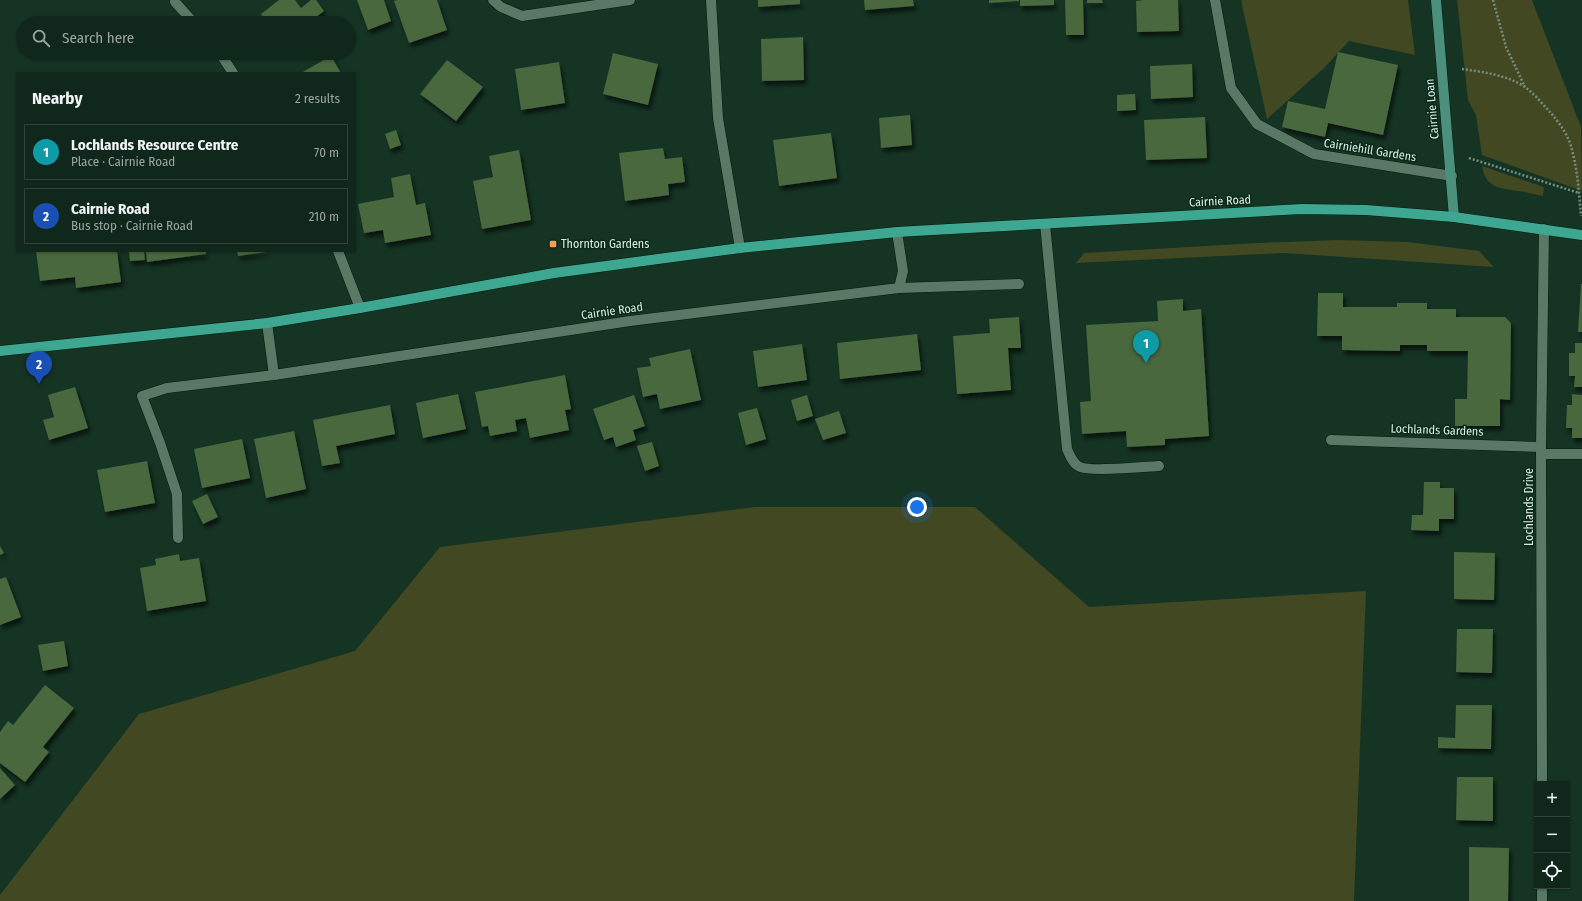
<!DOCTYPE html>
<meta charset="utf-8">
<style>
:root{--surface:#10271b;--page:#192f24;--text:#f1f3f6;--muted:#9ca5a3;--line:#30443a;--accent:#ea580c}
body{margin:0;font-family:"Fira Sans Condensed",sans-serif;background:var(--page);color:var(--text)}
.controls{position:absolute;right:12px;bottom:12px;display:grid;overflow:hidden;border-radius:0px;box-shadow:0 1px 3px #0004}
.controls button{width:36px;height:36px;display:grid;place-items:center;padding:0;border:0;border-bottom:1px solid var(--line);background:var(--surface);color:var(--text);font:20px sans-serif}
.you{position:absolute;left:917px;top:507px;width:14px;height:14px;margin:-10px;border:3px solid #fff;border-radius:50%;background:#1a73e8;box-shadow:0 0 0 6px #1a73e833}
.badge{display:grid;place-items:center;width:26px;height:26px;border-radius:50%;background:var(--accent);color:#fff;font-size:13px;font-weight:700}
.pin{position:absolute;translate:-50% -33px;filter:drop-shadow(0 1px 2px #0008)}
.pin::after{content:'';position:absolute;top:21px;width:14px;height:12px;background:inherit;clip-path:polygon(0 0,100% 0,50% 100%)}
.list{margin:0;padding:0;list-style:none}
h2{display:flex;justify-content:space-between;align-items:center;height:52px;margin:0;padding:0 16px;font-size:17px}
h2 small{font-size:13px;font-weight:400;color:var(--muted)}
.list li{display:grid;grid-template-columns:26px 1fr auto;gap:12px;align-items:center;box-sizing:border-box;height:56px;margin:0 8px 8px;padding:0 8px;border:1px solid var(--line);border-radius:0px}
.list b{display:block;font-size:15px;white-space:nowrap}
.list p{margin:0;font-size:13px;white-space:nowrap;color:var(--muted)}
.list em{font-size:13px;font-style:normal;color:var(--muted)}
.icon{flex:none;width:22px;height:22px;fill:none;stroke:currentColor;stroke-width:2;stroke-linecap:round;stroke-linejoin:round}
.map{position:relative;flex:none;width:1582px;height:901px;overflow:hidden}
.search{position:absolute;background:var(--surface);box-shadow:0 1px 3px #0004;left:16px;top:16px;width:340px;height:44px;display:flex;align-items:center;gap:10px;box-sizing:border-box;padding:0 14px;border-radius:22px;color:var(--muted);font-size:15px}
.panel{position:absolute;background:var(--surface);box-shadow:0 1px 3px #0004;left:16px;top:72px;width:340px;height:180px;border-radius:0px}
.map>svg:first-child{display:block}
</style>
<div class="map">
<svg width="1582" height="901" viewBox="0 0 1582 901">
<defs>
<filter id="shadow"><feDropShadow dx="2.5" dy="4.5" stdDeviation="2" flood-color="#0009"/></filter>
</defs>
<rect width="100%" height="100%" fill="#153424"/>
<g fill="#414822">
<polygon points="1241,0 1408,0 1415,55 1349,41 1324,68 1267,119"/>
<polygon points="1457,0 1532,0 1581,127 1582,191 1482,155 1476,115 1468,100"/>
<path d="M1482,166L1544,187L1543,196C1535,194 1526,192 1518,191C1499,188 1486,188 1482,166Z"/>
<polygon points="1339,240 1408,242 1479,251 1494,267 1284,253 1076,263 1084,253 1258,243"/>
<polygon points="755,507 975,507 1089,607 1366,591 1354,901 0,901 0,895 139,714 355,651 440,547"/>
</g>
<g fill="#48673e" filter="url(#shadow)">
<polygon points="279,0 295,0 301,8 311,0 316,0 324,11 311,21 312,23 267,23 261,14"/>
<polygon points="357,0 384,0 391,21 368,30"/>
<polygon points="397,0 437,0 447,30 409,43 394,1"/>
<polygon points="758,0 800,0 800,4 758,7"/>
<polygon points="864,0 913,0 914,6 865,10"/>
<polygon points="989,0 1019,0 1019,1 989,3"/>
<polygon points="1020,0 1054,0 1054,5 1020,6"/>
<polygon points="1065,0 1083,0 1084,35 1066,35"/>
<polygon points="1087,0 1102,0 1103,3 1087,3"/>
<polygon points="1144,0 1178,0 1179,31 1137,32 1136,1"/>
<polygon points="803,37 804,80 762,81 761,39"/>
<polygon points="1338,52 1398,65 1383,135 1328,123 1325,137 1282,127 1288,101 1325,109"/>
<polygon points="613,53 658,64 648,105 603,94"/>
<polygon points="331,56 341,73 301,73"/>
<polygon points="447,60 483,87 456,121 420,94"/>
<polygon points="559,62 565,103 521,110 515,69"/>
<polygon points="1192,64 1193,97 1151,99 1150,66"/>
<polygon points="1135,94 1136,110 1117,111 1117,95"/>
<polygon points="910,115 912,145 881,148 879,118"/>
<polygon points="1205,117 1207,158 1146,160 1144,120"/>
<polygon points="396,130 401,145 390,149 385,134"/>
<polygon points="831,133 837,178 779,186 773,140"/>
<polygon points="663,148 665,159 682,157 685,182 668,184 669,195 625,201 619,153"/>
<polygon points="519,150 531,220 482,229 473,181 493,177 489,156"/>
<polygon points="410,174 416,205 425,203 431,235 385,243 383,230 364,233 358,204 394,197 391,178"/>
<polygon points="36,251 117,251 121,282 76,288 75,277 40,281"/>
<polygon points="129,251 144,251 145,260 130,261"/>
<polygon points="146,251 206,251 206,254 147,262"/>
<polygon points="237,251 267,251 267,252 238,256"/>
<polygon points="1581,284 1582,284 1582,332 1578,332"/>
<polygon points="1318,293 1343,293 1343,307 1397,307 1397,303 1427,303 1427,309 1456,309 1456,317 1505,317 1511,323 1510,400 1500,399 1500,426 1455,426 1455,399 1467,399 1468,351 1427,351 1427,345 1400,345 1400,351 1342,350 1342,336 1317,336"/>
<polygon points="1183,299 1183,311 1201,309 1209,436 1165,439 1165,445 1127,447 1126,431 1082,434 1080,402 1091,401 1086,325 1158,321 1157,301"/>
<polygon points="1019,317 1021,348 1008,348 1011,390 957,394 953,336 990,333 989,319"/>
<polygon points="917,334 921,370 840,379 837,343"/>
<polygon points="1575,343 1582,343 1582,387 1574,387 1575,376 1569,376 1569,353 1575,353"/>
<polygon points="802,344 807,380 758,387 753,351"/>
<polygon points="690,349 701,400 660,409 657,394 643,397 637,368 651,366 649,358"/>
<polygon points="565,375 571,409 565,410 569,430 530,438 526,418 515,420 517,431 490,436 488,426 482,427 475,392"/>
<polygon points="75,387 88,428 49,440 43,420 54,417 48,395"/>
<polygon points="458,394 466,429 423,438 416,403"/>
<polygon points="1572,394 1582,395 1582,438 1572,438 1572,428 1566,428 1567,405 1572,405"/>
<polygon points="634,395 645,426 633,430 636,440 616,447 613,437 604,440 593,409"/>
<polygon points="807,395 813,416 797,421 791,400"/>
<polygon points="390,405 395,434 336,446 340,463 322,466 313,420"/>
<polygon points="757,408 766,439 746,445 738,413"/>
<polygon points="839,411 846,433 823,440 815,419"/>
<polygon points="294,431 306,489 266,498 254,439"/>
<polygon points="242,439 250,478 202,488 194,449"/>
<polygon points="652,442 659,466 645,471 637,446"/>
<polygon points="147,461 155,503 105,512 97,470"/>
<polygon points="1424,482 1440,482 1440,488 1454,488 1454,519 1439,519 1439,531 1411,530 1412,515 1423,515"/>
<polygon points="207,494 218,517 203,524 192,501"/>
<polygon points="0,546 4,553 0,555"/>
<polygon points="1454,552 1495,553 1494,600 1454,599"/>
<polygon points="179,554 180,561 199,558 206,601 147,611 140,568 156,565 155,559"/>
<polygon points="6,577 21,617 0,625 0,579"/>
<polygon points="1457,629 1493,629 1492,673 1456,672"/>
<polygon points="64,641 68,666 43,671 38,645"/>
<polygon points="45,685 74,708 43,747 49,752 25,782 0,763 0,732 8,721 13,725"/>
<polygon points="1456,705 1492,705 1491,749 1438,748 1438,737 1455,738"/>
<polygon points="0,768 15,785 0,799"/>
<polygon points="1457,777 1493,777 1493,821 1456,820"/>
<polygon points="1469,847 1509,848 1508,901 1469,901"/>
</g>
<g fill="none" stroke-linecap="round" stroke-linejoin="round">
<defs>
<g id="lane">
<path d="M1045,224L1067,449C1070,456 1073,464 1080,467C1091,472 1144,467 1159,466"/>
<polyline points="899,288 1019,284"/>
<polyline points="167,388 142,396 160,443 177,494 178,538"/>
<polyline points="1542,454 1582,454"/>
</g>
<g id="street">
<polyline points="493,0 501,7 522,16 630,0"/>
<polyline points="711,0 718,118 740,248"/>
<polyline points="1215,0 1231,88 1257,124 1314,154 1452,176"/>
<polyline points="175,2 194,23"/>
<polyline points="220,53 233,73"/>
<polyline points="338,251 360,308"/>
<polyline points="267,323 274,375"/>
<polyline points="167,388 274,375 630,321 899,288 903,271 897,232"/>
<polyline points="1331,440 1541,447"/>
<polyline points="1542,784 1541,447 1544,229"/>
<polyline points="1542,886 1542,901"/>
</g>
<polyline id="secondary" points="1436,0 1454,217"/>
<polyline id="primary" points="0,351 267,323 360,308 554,273 740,248 897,232 1302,209 1366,210 1454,217 1582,235"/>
</defs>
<use href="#lane" stroke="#001b0d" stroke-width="11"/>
<use href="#street" stroke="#001b0d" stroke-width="11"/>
<use href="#secondary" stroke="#001b0d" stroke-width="11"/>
<use href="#primary" stroke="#001b0d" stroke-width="11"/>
<g stroke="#768f82" stroke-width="2.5" stroke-dasharray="2 2" stroke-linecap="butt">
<polyline points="1493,0 1506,47 1525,87"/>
<path d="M1462,69C1483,72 1507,75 1525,87C1535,94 1543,105 1551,113C1560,124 1569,136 1572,150C1578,172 1579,194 1581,216"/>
<polyline points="1469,158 1579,193"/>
</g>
<use href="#lane" stroke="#597966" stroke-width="10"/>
<use href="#street" stroke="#597966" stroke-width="10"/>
<use href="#secondary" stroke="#4b907c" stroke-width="10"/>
<use href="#primary" stroke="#3da791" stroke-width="10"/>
</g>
<rect fill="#fc9d54" stroke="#0a2a1a" stroke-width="1.5" x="549" y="240" width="8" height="8" rx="2"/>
<g text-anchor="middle" stroke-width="3" stroke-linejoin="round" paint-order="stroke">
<g font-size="12" fill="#dbede2" stroke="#0a2a1a">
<text transform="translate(1432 109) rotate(-95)" y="4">Cairnie Loan</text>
<text transform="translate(1370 150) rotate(9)" y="4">Cairniehill Gardens</text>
<text transform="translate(1220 201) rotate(-3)" y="4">Cairnie Road</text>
<text transform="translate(612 311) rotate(-8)" y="4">Cairnie Road</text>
<text transform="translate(1437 430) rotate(2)" y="4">Lochlands Gardens</text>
<text transform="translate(1529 507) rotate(-90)" y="4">Lochlands Drive</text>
</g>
<g font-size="12" fill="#dbede2" stroke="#0a2a1a" text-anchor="start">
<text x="561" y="248">Thornton Gardens</text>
</g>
</g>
</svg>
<div class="controls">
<button>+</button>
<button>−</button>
<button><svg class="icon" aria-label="locate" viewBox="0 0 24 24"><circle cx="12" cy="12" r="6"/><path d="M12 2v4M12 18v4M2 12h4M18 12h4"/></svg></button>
</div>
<div class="you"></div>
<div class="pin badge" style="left:1146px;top:363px;background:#0f9aa8">1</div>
<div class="pin badge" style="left:39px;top:384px;background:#1a4fb4">2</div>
<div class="search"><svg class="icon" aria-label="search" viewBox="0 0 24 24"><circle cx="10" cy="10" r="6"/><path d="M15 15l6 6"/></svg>Search here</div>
<section class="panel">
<h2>Nearby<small>2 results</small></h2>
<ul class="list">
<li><span class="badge" style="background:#0f9aa8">1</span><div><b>Lochlands Resource Centre</b><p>Place · Cairnie Road</p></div><em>70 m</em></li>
<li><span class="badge" style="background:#1a4fb4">2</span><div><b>Cairnie Road</b><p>Bus stop · Cairnie Road</p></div><em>210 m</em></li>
</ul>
</section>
</div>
